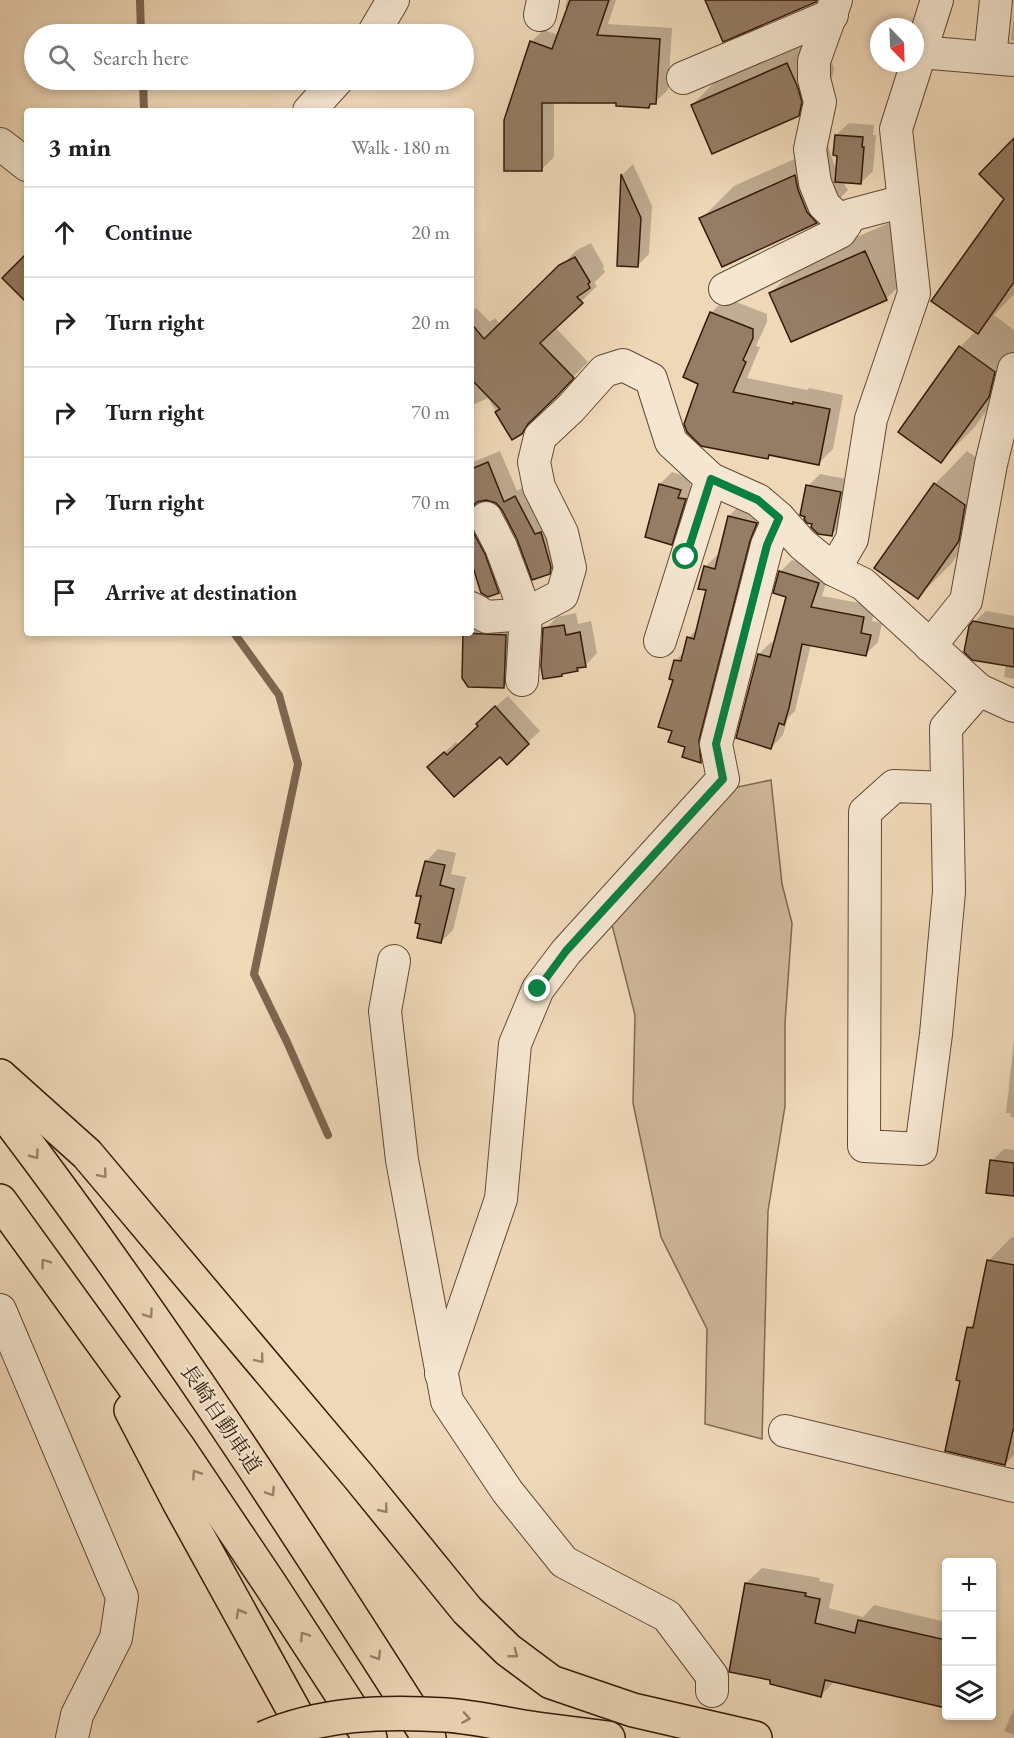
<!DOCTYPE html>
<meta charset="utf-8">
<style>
:root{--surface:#fff;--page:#f6f6f6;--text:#202124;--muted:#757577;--line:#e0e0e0}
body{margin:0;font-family:"EB Garamond","Noto Serif JP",serif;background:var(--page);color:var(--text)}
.controls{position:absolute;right:18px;bottom:18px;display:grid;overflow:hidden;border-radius:6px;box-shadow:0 3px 9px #0003}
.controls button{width:54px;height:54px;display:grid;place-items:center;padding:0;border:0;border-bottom:2px solid var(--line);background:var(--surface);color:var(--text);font:30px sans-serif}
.compass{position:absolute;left:870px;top:18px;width:54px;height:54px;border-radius:50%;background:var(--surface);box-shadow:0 3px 9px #0003;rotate:157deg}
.stop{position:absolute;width:18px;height:18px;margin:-14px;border:4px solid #0b8043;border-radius:50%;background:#fff}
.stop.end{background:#0b8043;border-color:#fff;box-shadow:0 2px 6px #0008}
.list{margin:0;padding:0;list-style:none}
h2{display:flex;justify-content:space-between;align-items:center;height:78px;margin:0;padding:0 24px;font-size:26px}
h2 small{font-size:20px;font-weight:400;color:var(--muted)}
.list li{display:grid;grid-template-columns:39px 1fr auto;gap:18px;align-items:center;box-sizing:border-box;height:90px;padding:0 24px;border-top:2px solid var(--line)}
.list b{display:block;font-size:22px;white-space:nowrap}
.list em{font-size:20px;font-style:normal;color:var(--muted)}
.icon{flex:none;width:33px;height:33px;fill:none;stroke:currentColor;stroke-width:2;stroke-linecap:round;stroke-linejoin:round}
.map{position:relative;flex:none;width:1014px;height:1738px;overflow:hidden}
.search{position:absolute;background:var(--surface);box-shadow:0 3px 9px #0003;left:24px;top:24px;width:450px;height:66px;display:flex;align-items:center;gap:15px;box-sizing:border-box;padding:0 21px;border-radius:33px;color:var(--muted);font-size:22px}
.panel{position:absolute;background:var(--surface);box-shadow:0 3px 9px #0003;left:24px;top:108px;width:450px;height:528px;border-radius:6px}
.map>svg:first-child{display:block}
</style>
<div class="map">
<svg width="1014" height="1738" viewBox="0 0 1014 1738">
<rect width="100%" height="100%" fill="#efd8b8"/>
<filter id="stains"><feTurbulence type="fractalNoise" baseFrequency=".00333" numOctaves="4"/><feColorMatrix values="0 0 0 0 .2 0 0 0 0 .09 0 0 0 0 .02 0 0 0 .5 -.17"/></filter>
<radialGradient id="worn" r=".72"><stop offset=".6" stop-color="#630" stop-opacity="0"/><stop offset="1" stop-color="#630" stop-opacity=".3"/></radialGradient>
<polygon fill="#cfb89a" stroke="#816852" stroke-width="1.5" points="771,780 782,884 792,923 785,1023 785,1106 768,1211 762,1439 705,1424 707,1329 661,1237 633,1103 635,1015 610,917 709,793"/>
<g fill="#0003">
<polygon points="567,0 616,0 608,24 672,28 668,90 655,102 653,102 648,106 617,102 554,101 554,157 542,169 531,42 543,30 559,35 569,9 565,7"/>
<polygon points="1014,16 1014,41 1011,40"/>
<polygon points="819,31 830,55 834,69 831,82 798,115 692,105 725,72"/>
<polygon points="849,123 874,125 873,135 876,135 873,171 861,183 842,181 848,190 816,222 701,219 734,186 828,144 831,156 837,172 838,154 836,135"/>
<polygon points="1014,141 1014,294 994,315 1014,330 1014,372 974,428 941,461 960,347 976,331 1005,199"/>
<polygon points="633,164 652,206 649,254 637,266 618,265 622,175"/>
<polygon points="898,219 919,266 886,299 771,293 804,260"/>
<polygon points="591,243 604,266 603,268 605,272 594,283 597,286 555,327 588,362 542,409 537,417 521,433 512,438 488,398 471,406 471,313 476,308 490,322 495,318 500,325 577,250"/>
<polygon points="726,298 767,314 767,322 756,346 760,347 747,378 807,390 809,388 843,395 833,449 818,464 770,454 768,457 700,383 685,377 711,313"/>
<polygon points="500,451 517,491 527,485 561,560 549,572 519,540 503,509 497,502 488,499 481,500 480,505 510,580 498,592 471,556 471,463"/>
<polygon points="967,451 997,472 991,506 951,564 918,597 935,484"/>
<polygon points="672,472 692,478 690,486 697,487 683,531 671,543 660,484"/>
<polygon points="820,474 852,480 843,523 831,535 814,523 808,486"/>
<polygon points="741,504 768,511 713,750 701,762 684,756 687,746 674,730 676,660 685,651 688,638 698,628 708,589 705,567 717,555 719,555 729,516"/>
<polygon points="792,560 830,571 822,596 875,606 872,621 882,623 878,642 866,654 811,644 795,711 788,718 783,735 771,748 759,654 771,642 775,643 788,596 780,572"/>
<polygon points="986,611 1014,616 1014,679 1004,677 1006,664 974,622"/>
<polygon points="576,613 578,624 591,621 597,653 585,666 581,666 577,670 545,629 557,617"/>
<polygon points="477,622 517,623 516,674 504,686 465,634 471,633 471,628"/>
<polygon points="508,696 540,731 507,762 500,755 440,756 456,742 459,745 480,726 489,712"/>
<polygon points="438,849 456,853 451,874 466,877 453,930 441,942 421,923 426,861"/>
<polygon points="1014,1040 1014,1117 1010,1117 1011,1113 1006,1113"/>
<polygon points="1004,1149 1014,1150 1014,1194 992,1161"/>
<polygon points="1012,1237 1014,1237 1014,1455 1005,1464 962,1379 969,1328 976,1321 989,1260"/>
<polygon points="762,1568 820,1578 819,1581 834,1584 829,1608 863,1617 874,1605 946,1622 946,1706 835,1681 820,1696 746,1583"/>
<polygon points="1014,1709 1014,1735 1004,1731"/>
</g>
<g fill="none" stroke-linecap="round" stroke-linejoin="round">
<g stroke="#7d654e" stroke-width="8">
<polyline points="140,0 141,34"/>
<polyline points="143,80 144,111"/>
<polyline points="234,633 279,695 298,764 254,974 287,1042 328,1135"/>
</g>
</g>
<g fill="#957c64" stroke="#331909" stroke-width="1.5">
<polygon points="570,0 609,0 597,35 660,39 656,104 650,104 649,108 616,106 616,103 542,103 542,171 504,171 504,120 530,41 552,49"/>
<polygon points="705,0 817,0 816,2 723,42"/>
<polygon points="787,63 798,88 802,102 799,116 712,154 691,105"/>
<polygon points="835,135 863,137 862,147 864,147 861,184 835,182 837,156 833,155"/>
<polygon points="1014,138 1014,282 978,334 931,301 1004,199 979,174"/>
<polygon points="621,174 641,218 638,267 617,266"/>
<polygon points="795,175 798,190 807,212 817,223 722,267 699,218"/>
<polygon points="865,251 887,300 791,342 769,293"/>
<polygon points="27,253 27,303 2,278"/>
<polygon points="575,257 590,282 588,284 590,288 577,297 583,303 540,343 574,378 558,395 528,424 522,434 512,440 495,412 500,409 471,379 471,323 484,339 559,265"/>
<polygon points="710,312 753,329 753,338 743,360 746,362 733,392 793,404 793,402 830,409 819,465 769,455 768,459 701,446 687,432 684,424 698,384 683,377"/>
<polygon points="959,346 995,372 989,397 941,463 898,432"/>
<polygon points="488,462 504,502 515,496 535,534 541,532 551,567 550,574 532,580 517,539 502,510 496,503 486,500 477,502 471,508 471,469"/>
<polygon points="934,483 965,505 959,541 918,599 874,568"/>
<polygon points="659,484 681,490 678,498 686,499 672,545 645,537"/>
<polygon points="806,485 841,492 832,536 818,534 811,527 812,524 807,523 804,519 805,517 800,515"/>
<polygon points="728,516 757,523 750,541 699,740 701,763 682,757 685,747 668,742 672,731 658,727 673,680 669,679 674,660 681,661 687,637 694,639 706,590 698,589 704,566 715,569"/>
<polygon points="471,528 485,554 499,593 488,597 481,593 471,561"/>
<polygon points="779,571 819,583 811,607 864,617 861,633 871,635 866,656 802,644 789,708 784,725 779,723 771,749 736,738 758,654 770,657 786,597 773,593"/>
<polygon points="973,621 1014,629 1014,667 972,660 964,652 969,626"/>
<polygon points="564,625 566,635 580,632 586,667 577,668 578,671 562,674 562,676 543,679 541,666 543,628"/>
<polygon points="463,633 506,635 504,688 468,687 462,678"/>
<polygon points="495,706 529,744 507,765 500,757 454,797 427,767 444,752 447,755 478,726 476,724"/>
<polygon points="425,861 445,865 440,885 454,889 441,943 417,938 420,924 415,923 421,896 416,896"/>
<polygon points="990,1160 1014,1163 1014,1196 986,1193"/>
<polygon points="987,1260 1014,1265 1014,1426 1005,1465 945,1451 960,1381 956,1380 967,1327 973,1328"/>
<polygon points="745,1583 806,1593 805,1596 820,1599 815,1623 855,1633 858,1620 946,1640 946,1708 825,1680 821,1697 770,1684 770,1680 729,1672"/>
</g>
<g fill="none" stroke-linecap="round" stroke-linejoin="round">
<defs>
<g id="street">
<polyline points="836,0 814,61 814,79 820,102 810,149 815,183 824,205 845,225"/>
<polyline points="540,15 543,0"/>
<polyline points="373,34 393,0"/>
<polyline points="920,52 1014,60"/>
<polyline points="990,58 996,0"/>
<polyline points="683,78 832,15"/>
<polyline points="309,111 337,80"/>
<polyline points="0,144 27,165"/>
<polyline points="725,289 840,232 851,215 904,201"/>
<polyline points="486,518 501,547 526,614 522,680"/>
<polyline points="834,570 852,539 871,419 914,293 896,129 937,0"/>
<polyline points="471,608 487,617 526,614 562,595 570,568 562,533 539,487 534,462 540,437 571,408 604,371 623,365 651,379 671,442 711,479 758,500 779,518 802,544 834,570 863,584 979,690 1014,706"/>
<polyline points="660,641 711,479"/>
<polyline points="930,646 966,601 991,464 1014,369"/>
<polyline points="947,788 894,786 865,812 864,1146 921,1149 936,1034 949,892 946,728 979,690"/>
<polyline points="394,961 385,1011 402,1160 447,1401 507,1491 564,1562 667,1616 712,1676 712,1691"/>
<polyline points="0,1310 122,1597 116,1638 77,1715 72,1738"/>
<polyline points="441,1374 501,1199 515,1044 538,989 566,952 723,779 716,744 767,545 779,518"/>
<polyline points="785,1431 1014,1486"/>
</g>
<g id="highway">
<polyline points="0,1076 87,1154 359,1477 467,1610 508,1650 551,1682 633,1710 755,1738"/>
<path d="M0,1108C154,1310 293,1524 429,1738"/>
<polyline points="0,1201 178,1447 270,1584 370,1738"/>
<polyline points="131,1410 179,1502 309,1738"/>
<polyline points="537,1729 608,1738"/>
</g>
</defs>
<use href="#street" stroke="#624935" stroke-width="34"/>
<use href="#highway" stroke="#331909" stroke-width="36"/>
<use href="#street" stroke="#f5e6d1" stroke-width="32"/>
<use href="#highway" stroke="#efd8b8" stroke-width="33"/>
<defs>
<path id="highway-bridge" d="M264,1738C321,1713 384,1711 446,1715C476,1717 507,1725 537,1729"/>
</defs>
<use href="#highway-bridge" stroke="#331909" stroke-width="36" stroke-linecap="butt"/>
<use href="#highway-bridge" stroke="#efd8b8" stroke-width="33"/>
</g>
<defs><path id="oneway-chevron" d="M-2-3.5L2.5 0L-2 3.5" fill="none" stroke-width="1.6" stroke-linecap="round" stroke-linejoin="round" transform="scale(1.5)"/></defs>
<g stroke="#9a8269">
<use href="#oneway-chevron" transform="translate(35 1155) rotate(53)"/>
<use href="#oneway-chevron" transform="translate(103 1174) rotate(50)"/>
<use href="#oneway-chevron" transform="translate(45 1263) rotate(-126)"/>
<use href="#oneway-chevron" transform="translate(149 1314) rotate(55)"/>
<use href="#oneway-chevron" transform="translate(260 1359) rotate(50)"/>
<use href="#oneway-chevron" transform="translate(196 1474) rotate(-124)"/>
<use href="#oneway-chevron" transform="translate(271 1492) rotate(57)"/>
<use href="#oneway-chevron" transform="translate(384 1509) rotate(51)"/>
<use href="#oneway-chevron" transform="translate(240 1613) rotate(-119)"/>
<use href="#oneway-chevron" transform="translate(304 1636) rotate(-123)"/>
<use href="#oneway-chevron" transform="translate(514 1654) rotate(38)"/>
<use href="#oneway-chevron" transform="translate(377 1656) rotate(58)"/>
<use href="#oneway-chevron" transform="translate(466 1718) rotate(9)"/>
</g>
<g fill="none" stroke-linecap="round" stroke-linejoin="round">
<polyline stroke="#0b8043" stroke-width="8" points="538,989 566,951 723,779 716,744 767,545 779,518 758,500 711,479 686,557"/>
</g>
<g text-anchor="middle" stroke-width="4.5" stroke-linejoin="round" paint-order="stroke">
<g font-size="21" fill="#331909" stroke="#f5e6d1">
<text transform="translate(221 1419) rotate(56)" y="7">長崎自動車道</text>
</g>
</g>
<rect width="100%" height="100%" filter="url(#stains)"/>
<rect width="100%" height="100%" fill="url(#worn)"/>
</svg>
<div class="controls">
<button>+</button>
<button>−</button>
<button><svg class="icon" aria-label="layers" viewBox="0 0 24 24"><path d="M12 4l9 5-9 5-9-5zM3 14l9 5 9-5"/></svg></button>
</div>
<svg class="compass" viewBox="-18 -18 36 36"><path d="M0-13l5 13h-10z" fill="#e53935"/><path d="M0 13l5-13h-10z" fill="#757577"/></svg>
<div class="stop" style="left:686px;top:557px"></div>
<div class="stop end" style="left:538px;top:989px"></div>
<div class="search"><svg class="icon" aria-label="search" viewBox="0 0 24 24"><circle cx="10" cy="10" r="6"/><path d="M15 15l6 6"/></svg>Search here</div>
<section class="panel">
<h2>3 min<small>Walk · 180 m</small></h2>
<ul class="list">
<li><svg class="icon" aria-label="ahead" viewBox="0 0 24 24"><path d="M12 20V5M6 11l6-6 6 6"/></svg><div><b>Continue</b></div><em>20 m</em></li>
<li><svg class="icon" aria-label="right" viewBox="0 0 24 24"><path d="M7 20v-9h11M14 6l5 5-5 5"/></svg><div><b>Turn right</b></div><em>20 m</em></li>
<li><svg class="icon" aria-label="right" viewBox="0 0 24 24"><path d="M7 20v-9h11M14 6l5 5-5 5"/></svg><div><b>Turn right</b></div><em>70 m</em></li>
<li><svg class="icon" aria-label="right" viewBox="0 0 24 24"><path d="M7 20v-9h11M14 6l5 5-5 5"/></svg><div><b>Turn right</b></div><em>70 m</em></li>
<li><svg class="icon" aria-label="arrive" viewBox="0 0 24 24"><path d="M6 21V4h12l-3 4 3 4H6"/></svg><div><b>Arrive at destination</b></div></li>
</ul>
</section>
</div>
